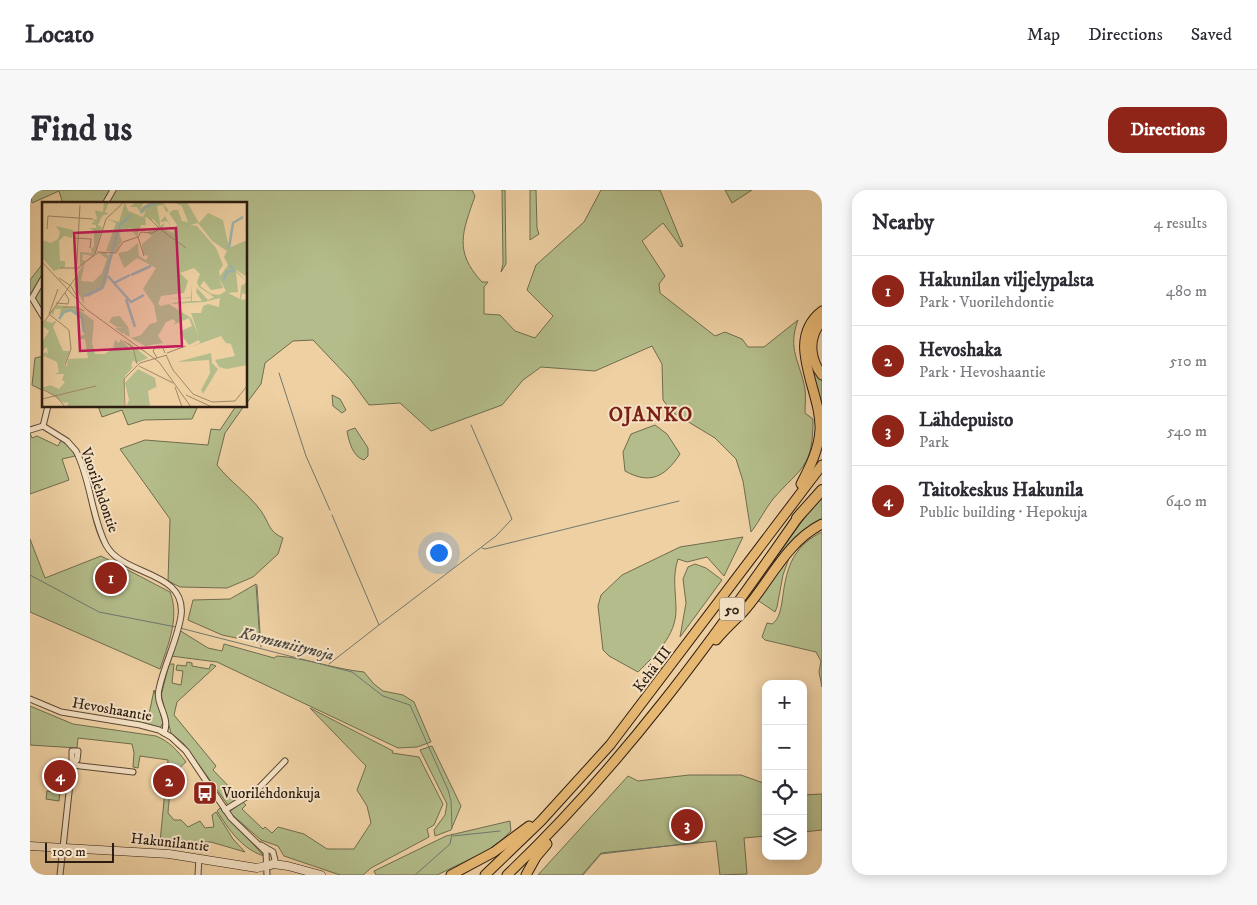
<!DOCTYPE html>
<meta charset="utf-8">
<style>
:root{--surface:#fff;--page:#f7f7f7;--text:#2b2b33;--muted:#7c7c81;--line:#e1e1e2;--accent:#8f2418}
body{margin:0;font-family:"IM FELL DW Pica",serif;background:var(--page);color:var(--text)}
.controls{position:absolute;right:15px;bottom:15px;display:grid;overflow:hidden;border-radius:10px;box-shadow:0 2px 12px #0003}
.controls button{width:45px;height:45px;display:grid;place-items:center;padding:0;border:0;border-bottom:1px solid var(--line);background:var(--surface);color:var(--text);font:25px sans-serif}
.scale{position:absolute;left:15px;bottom:12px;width:69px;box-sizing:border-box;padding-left:5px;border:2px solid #2c1c11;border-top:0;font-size:14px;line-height:18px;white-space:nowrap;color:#2c1c11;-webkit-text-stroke:4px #f4e0c3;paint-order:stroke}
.you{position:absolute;left:408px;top:362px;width:18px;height:18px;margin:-12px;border:4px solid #fff;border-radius:50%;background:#1a73e8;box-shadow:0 0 0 8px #1a73e833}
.badge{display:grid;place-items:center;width:32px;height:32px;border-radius:50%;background:var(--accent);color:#fff;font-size:16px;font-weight:700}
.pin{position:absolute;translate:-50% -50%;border:2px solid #fff;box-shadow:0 1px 5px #0006}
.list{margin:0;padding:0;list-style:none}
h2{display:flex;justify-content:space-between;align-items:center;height:65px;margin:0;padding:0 20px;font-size:21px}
h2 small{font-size:16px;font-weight:400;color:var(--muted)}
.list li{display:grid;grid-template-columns:32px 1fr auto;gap:15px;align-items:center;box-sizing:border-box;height:70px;padding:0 20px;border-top:1px solid var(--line)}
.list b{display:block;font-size:19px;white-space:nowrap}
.list p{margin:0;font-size:16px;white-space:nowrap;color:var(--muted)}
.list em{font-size:16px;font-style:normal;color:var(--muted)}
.icon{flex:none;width:28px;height:28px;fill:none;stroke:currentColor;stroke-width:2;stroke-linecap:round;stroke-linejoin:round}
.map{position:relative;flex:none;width:792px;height:685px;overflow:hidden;border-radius:15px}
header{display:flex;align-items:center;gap:30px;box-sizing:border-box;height:70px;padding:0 25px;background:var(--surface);border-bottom:1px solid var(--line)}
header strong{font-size:24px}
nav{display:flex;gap:28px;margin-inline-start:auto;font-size:18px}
.intro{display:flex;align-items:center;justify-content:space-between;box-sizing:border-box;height:120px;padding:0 30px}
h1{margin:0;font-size:35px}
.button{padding:12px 22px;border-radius:15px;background:var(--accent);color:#fff;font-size:18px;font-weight:700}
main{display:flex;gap:30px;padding:0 30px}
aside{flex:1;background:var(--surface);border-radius:15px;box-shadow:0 2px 12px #0003}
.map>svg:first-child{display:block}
</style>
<header>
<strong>Locato</strong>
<nav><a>Map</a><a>Directions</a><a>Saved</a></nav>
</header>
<div class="intro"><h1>Find us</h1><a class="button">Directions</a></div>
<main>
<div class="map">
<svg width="792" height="685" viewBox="0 0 792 685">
<rect width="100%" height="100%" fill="#eed0a3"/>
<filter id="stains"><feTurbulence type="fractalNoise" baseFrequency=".004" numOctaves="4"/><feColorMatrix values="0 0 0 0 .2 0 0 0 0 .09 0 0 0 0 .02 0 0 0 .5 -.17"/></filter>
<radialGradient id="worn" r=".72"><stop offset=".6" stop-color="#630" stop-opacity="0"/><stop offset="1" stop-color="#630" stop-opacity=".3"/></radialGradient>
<g fill="#b3bc8a" stroke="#706c4e">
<polygon points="0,0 80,0 72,14 33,14 29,1 2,13"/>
<path d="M86,0H442L445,6C433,41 423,61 452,92H458L454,97V124L470,125L485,141L505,148L523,126L497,100L506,75L554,32L571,0H630L653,56L651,57L633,33L612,51L635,86L629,94L630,103L685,146L695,142L712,149L718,157H734L768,130C757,160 770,171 775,199C776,207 775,215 775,223L783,229C783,278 772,276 743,309C735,319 729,332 721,342L713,291L706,269L685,248L642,222L633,210L632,174L622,156L565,181L511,177L493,190L472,215L401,241L370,213L339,215L320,189L283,150L263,151L235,173L231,194L216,214V14H77Z"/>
<polygon points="472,0 475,0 476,74 471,82 473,74"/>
<polygon points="500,0 506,0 507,38 509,44 500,50"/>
<polygon points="695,0 722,0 702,13"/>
<polygon points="14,72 14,82 0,105 0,90"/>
<polygon points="14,91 14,124 4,107"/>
<polygon points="779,159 792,188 792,218 779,173"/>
<polygon points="14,166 14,201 2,195 5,168"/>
<polygon points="302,205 310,209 316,220 312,223 303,216"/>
<polygon points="68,216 168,216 162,229 114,230 98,235 92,220 72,227"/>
<path d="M206,216H214L195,243L187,275C200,292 219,304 231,321C240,334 238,341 253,348L248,364L223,387L197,398L150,397L138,391L140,329L90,259L115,250L178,255L181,239L190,240Z"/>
<path d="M625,235L637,244L650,264C635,287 620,295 595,281L593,262L601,244Z"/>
<path d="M325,238L338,258V266L334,270C323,267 319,252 317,241Z"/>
<polygon points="0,243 2,248 7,246 28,256 31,250 42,259 45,266 32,269 39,290 0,304"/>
<polygon points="792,304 792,331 749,368 743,371"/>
<polygon points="792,337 769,355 759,368 753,385 747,417 745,422 726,409 764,358"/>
<path d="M792,342V497L789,482L791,471L786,462L735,450L732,447L737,433L742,434C762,421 740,367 792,342Z"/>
<path d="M713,347L694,386L677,367L657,372L648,369C642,386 646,403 646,420C646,446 625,465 608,482L579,466L573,460L568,416L571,405L592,385L650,357Z"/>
<path d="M0,349L15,388L71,366L140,402C150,427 138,455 130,479L0,422Z"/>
<polygon points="665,374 676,378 692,390 650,447 656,413 653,389 658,377"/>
<polygon points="226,394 230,453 192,445 158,430 163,410 200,409"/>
<path d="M149,440L178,458L192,461L194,454L244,468L247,466C276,468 304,479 334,482L344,494L353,501L373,505L384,512L401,552L387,557L368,558L187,472L141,466Z"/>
<polygon points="157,472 162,473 162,476 179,479 181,474 186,476 147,512 144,525 186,576 183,580 208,606 208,609 198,615 154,554 141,543 131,506 139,474 144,474 142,493 151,495 153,481 146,480 147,475 156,476"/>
<polygon points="124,500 133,533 130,538 95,530 96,522 118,529"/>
<path d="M0,516L43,534L126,546C140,552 147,560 156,572C142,582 139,607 138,623L144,630H151L158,637L170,631L175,638L184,637L182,625L186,622L203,649L215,662L181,652H130L138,570L110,566L108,578L103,577L104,563L102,554L48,548L47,558L0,555Z"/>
<polygon points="280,518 363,561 362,563 389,567 413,614 404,635 397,639 399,647 341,678 333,685 310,685 254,666 248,656 231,650 199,622 213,612 216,615 212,619 233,639 235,637 242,643 248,637 274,644 297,659 324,659 341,633 337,616 327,600 336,576"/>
<polygon points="402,556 431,616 421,640 405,646 404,640 415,625 417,614 390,560"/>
<polygon points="659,585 711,585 736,594 736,646 714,648 717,684 690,685 686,651 571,663 552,685 508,685 598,586 608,591"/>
<polygon points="17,601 30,602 29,611 16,609"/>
<polygon points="792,604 792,640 773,642 773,605"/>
<path d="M190,618L234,666C212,659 199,640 187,621Z"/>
<polygon points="480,631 481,641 463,658 407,685 346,685 344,681 416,646"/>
</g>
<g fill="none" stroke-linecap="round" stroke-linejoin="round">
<g stroke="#6f786f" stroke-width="1">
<polyline points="249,183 276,266 300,320"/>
<polyline points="452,358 455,359 649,311"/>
<polyline points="0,385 69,422 146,437"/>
<polyline points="227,395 231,457"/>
<polyline points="349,435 466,346 482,329 441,235"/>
<polyline points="150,438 322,482 353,506 380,515 418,600 421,611 422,638"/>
<polyline points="299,474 349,435 302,325"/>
<polyline points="423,646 470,641"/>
<polyline points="385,685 420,654 422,644"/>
<polyline points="553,685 571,664 669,652"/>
</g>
<defs>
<g id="minor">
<polyline points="75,14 83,0"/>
<polyline points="2,108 14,128"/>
<polyline points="2,108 14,87"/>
<path d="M18,216L13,236L37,251L46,261C61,290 61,326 76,355C93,387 157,380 151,426C147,451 134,475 129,499C125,515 141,527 134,543"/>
<polyline points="0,240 13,236"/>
<polyline points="0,509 31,522 110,535 129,540 141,547 156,561 201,628 236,662 237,685"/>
<polygon points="42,561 48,561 47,570 42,575"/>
<polyline points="195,620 226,601 255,571"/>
<polyline points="231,655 243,662 245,670 241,676"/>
<polyline points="30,685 42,575 103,582"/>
<polyline points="168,685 169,668"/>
</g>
<polyline id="secondary" points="0,656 139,664 227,678 243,674 258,676 291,685"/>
<g id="trunk">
<path d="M792,131C778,147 779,168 792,185"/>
<path d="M771,294C780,277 789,259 790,240C792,201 753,151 792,121"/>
<path d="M686,450C694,440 704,431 713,422C740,392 755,353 792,334"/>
<polyline points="421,685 464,662 499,636"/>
<polyline points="455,685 511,631 580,555 792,275"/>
<path d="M477,685C591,577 682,451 771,323"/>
<polyline points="496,685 506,667 517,654"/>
</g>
<polyline id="motorway" points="767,328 792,300"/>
</defs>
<use href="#minor" stroke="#5c4936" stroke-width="7"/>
<use href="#secondary" stroke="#2c1c11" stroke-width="9"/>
<use href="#trunk" stroke="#2c1c11" stroke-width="11"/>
<use href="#motorway" stroke="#2c1c11" stroke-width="12"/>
<use href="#minor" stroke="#f4e0c3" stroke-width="5"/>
<use href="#secondary" stroke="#f4e0c3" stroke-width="8"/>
<use href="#trunk" stroke="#e7b872" stroke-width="9"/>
<use href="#motorway" stroke="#e7b872" stroke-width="10"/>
</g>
<defs>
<symbol id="bus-square" viewBox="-11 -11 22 22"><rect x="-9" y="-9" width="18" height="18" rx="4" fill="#8f2418" stroke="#f4e0c3"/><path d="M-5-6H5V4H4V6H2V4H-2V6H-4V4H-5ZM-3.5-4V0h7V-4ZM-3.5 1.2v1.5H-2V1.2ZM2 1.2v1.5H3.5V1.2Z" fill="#fff"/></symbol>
</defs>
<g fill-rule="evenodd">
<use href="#bus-square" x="161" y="589" width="28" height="28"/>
</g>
<g text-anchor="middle" stroke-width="4" stroke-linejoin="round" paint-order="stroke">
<rect fill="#f4e0c3" stroke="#685746" stroke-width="1" x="689.5" y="407.5" width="25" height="23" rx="4"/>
<g font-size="14" font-weight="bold" fill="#2c1c11">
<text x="702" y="424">50</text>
</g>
<g font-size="15" fill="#2c1c11" stroke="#f4e0c3">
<text transform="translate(70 300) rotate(71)" y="5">Vuorilehdontie</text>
<text transform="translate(622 479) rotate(-53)" y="5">Kehä III</text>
<text transform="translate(82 519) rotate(10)" y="5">Hevoshaantie</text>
<text transform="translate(140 652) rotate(6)" y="5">Hakunilantie</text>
</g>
<g font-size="15" fill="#2c1c11" stroke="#f4e0c3" text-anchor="start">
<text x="192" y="608">Vuorilehdonkuja</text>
</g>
<g font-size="16" font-style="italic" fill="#4d4a40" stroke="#f4e0c3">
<text transform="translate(257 453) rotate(14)" y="6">Kormuniitynoja</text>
</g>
<g font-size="20" font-weight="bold" letter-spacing="1" fill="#7a1f14" stroke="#f4e0c3">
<text x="621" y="231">OJANKO</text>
</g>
</g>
<g transform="translate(12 12)">
<rect width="205" height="205" fill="#eed0a3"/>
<path d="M62,0H67L63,10L67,12L61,13L56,23L60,25L54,49L50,54L41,52L40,58L44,59L38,64V50L50,51L49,46L52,45V29L47,26H54V23L49,22L53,19L50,18L55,17L53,8L61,10ZM83,0L86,9L101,15L104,9L99,11L95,5H88L94,0H102L98,7L108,0H120L127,9L124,10L121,3L115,4L118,20L123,14L130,26L125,19L118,20V24L123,21L120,26L131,31L135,23L127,11L131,8H136L140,19L146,20L140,4L131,0H145L157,21L166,11L181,18L187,46L205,38V75L193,67L205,80V93L200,91L199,98L205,97V163L185,167L177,165L173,158L193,154L189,142L184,141L179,134L146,146L158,141L157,138L147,143L137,130L150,124L147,116L131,123L134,120L131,117L124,120L116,134L121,141L103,144L89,136L99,133L108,122L115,120L112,103L101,87L114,66L95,56L82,66L76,51L86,49L96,41L97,54L104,58L106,54L101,52L100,42L110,34L104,30L119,27L112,18L103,15L104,23H99L95,35L88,26L77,31L80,39L74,50L64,49L74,21L65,17L77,20ZM156,21L170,39L185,49L182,55L186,63L178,74L177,69L181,63L174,46L155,24L148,23ZM152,66L158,72L155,80L157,85L172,95L166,98L155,86L154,90L160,99H150V82L149,95L125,97L149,96V99L130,101L131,102L162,100L178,96L177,105L166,102L161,104L159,111H149L157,134L149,116L127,102L119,104L116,102L119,94L142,91L146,79L138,71ZM194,70L205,80L199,84L198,97L186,91L196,90ZM177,76L184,89L177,93L169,92L158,84L162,79L169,88L181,86ZM14,24L31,28L30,36L22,34L17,39L18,59H23V65L12,69L0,56V38L9,41L16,37L18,30ZM65,50V53L70,52L65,79L61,87L46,95L42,93V102L32,83L37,69L43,60L39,79L51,80L60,71L65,57L57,51L44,60L54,51ZM15,103L35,106L52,119L50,141L53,152H63L71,146L73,138L77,141L79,137L92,151L85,139L106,156L94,161L91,158L89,166L93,163L83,174L82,205H25L26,200L22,201L0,186L8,183L17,187L23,180L20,178L22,172H13L17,170L15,160L0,153L4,150L6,153L5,145L0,149V140L7,129L1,124L4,119L10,121L15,118L11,125L18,142L21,149H28L22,163L25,164L26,157L46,156L43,137H38L37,134L42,133L40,116L29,108L22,110L17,117L19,107H13L11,113L9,111ZM78,114L86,125L88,135L82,132L84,128L81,132L73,126L84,125H75L67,120L70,115ZM169,151L170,161L176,167L161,192L159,188L168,171L167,158L135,160ZM96,167L113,176L115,189L114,185L106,189L108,205H84L87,198L83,181Z" fill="#b3bc8a" fill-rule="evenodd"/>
<path fill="none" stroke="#9bb5ae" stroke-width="2.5" d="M99,11L103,5L117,0M187,46L191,21L201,15M89,73L109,64M66,74L72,81L88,73M181,79L185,70L192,69L188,63M72,81L89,100L102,93M42,94L60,86L78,23L89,13M84,97L93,125M17,117L22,110L29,108L40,116L42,130"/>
<path fill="none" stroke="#a08869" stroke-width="1" d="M107,16L118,27M5,27L6,14L51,17M118,27L144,46M96,35L102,54M32,36L49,37L48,46M55,50L74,51L81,40L96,35L99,30L110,31L118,27M0,60L44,107L117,160L149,205M18,66H34M35,67L53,52L64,17L82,0M17,76L29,84L37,98M14,101L26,102L27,98L23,91M21,105H34L42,109M7,112L27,128L29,147L23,163M7,112L16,87M0,123L34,75L38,3M82,139L91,146L95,162M125,151L144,144M124,153L131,168L151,192L170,200L193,199L205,184M115,156L111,149L114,144H120L123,151M98,161L125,153M97,164L131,181M133,185L140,205M0,187L15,195L23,205M144,193L170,205M0,197L54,184M83,205L82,177L98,161"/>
<path fill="#c2185b" fill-opacity="0.15" stroke="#c2185b" stroke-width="2.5" d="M134,26L140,144L38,149L32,31Z"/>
<rect width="205" height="205" fill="none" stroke="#2c1c11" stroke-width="2.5"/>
</g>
<rect width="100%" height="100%" filter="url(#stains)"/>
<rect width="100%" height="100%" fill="url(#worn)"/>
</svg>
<div class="controls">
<button>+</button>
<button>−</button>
<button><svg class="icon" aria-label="locate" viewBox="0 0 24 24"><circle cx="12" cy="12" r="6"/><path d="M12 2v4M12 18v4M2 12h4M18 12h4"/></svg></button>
<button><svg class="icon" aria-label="layers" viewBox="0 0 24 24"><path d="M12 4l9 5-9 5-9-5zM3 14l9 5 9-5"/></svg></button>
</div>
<div class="scale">100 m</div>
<div class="you"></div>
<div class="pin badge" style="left:81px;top:388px">1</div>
<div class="pin badge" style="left:139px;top:591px">2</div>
<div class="pin badge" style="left:657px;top:635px">3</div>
<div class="pin badge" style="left:30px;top:586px">4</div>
</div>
<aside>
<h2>Nearby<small>4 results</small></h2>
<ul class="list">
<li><span class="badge">1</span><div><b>Hakunilan viljelypalsta</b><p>Park · Vuorilehdontie</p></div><em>480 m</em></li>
<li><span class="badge">2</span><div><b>Hevoshaka</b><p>Park · Hevoshaantie</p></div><em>510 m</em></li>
<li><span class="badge">3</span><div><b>Lähdepuisto</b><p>Park</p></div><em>540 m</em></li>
<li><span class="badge">4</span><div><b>Taitokeskus Hakunila</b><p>Public building · Hepokuja</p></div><em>640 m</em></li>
</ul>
</aside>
</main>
